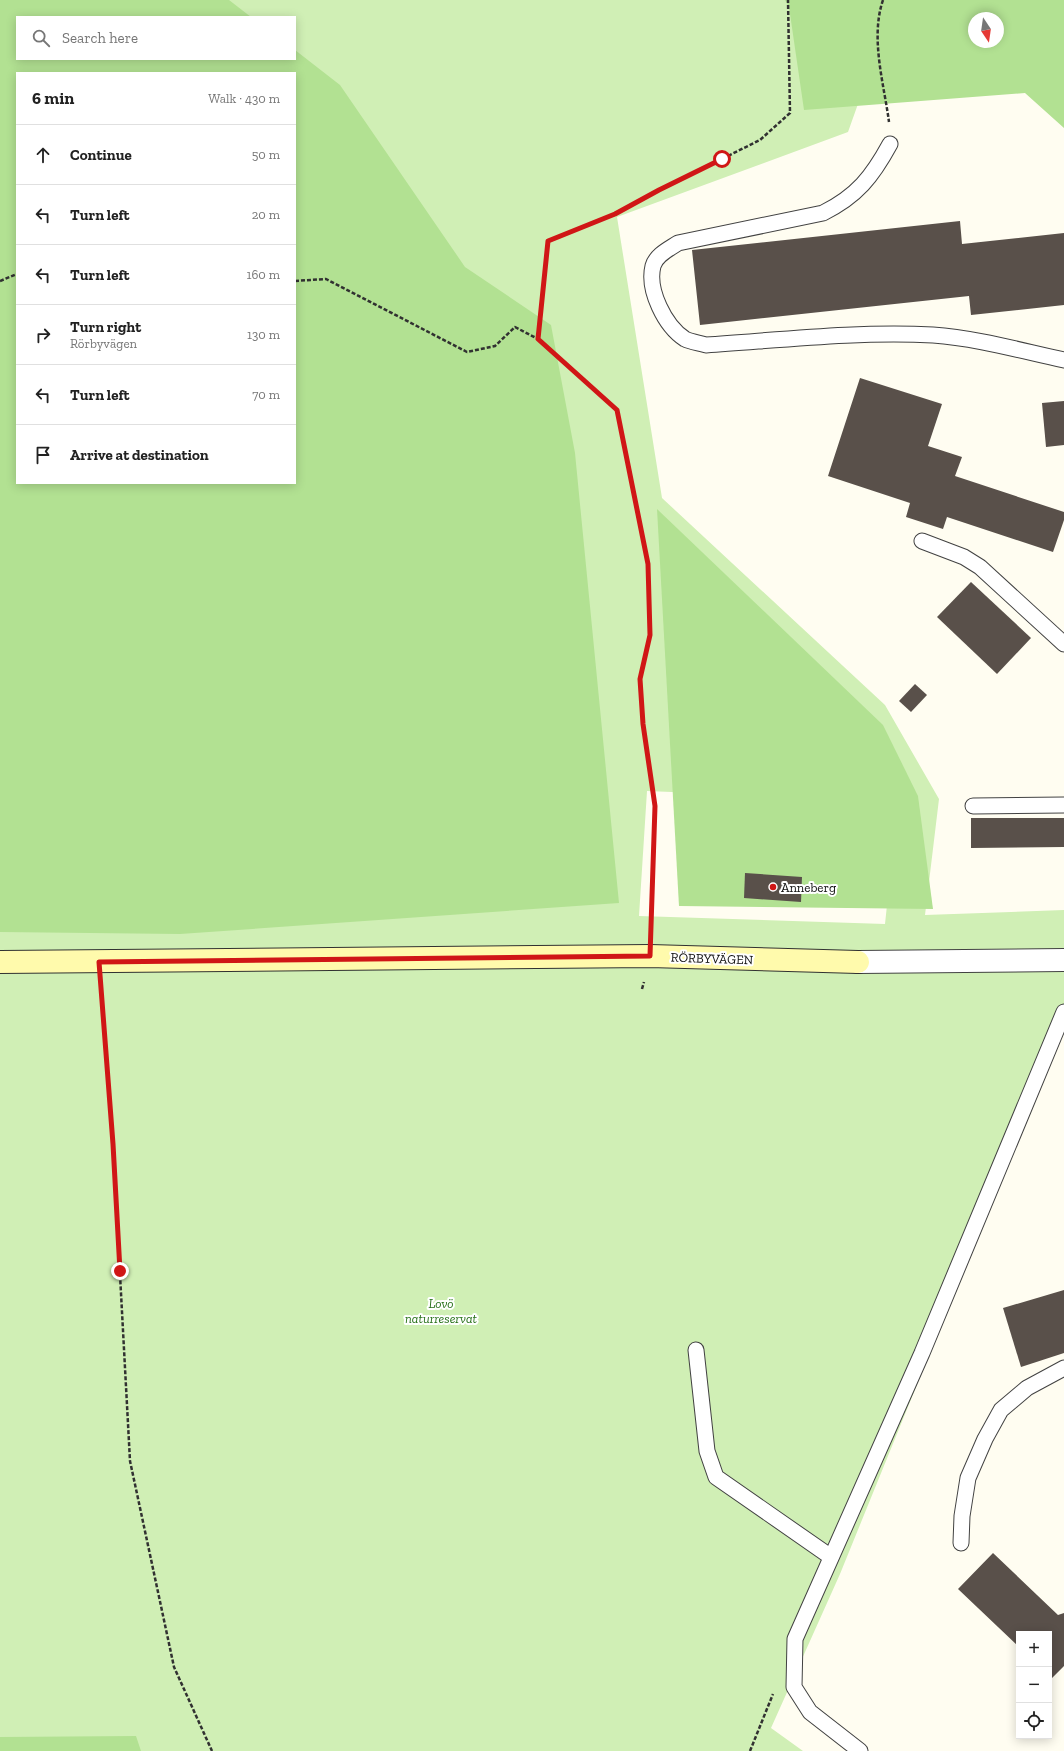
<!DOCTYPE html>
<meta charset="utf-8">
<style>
:root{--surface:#fff;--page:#f2f2f2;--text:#222;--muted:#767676;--line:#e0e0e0}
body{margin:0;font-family:"Zilla Slab",serif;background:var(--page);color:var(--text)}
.controls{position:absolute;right:12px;bottom:12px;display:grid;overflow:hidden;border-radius:0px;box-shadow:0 2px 10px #0003}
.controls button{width:36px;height:36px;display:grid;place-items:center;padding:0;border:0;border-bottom:1px solid var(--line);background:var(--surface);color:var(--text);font:20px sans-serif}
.compass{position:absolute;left:968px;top:12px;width:36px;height:36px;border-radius:50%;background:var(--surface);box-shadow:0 2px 10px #0003;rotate:167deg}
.stop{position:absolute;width:12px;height:12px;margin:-9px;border:3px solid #d01616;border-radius:50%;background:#fff}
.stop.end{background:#d01616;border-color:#fff;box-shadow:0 1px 4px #0008}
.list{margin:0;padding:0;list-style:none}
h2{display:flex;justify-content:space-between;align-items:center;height:52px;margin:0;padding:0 16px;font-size:17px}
h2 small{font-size:13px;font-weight:400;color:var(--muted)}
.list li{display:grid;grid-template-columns:26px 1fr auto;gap:12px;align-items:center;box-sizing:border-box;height:60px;padding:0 16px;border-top:1px solid var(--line)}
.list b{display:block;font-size:15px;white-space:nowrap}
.list p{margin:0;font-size:13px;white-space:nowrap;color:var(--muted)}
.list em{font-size:13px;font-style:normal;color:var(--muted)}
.icon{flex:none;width:22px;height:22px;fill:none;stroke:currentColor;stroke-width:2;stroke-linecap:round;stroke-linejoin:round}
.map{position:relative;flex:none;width:1064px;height:1751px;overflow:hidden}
.search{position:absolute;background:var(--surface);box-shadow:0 2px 10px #0003;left:16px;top:16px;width:280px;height:44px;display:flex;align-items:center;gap:10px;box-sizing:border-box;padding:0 14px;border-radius:0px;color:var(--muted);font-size:15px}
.panel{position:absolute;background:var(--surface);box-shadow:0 2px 10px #0003;left:16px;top:72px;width:280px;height:412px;border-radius:0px}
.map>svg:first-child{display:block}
</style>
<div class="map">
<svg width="1064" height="1751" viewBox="0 0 1064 1751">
<rect width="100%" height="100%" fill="#fffdf1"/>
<path fill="#d0efb5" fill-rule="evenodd" d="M0,0H895L848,132L617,217L662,498L885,705L939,799L925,915L1064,910V1023L840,1574L771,1728L803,1751H0ZM17,17H295V59H17ZM17,73H295V483H17ZM647,791L898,801L885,924L639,916Z"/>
<g fill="#b2e192" fill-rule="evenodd">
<path d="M0,0H229L251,17H17V59H295V50L340,85L465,267L551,325L575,453L619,903L180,934L0,932ZM17,73H295V483H17Z"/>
<path d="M785,0H1064V128L1025,93L804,110L789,7ZM974,18H998V42H974Z"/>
<polygon points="657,509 883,725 918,796 933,909 679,906"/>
<polygon points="136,1736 141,1751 0,1751 0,1737"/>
</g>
<g fill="#59504a">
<polygon points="960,221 962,244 1064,233 1064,305 971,315 969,296 700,325 692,250"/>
<polygon points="860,378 942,404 928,446 962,457 955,476 1064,512 1064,520 1053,552 947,517 943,529 906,517 910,503 828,476"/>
<polygon points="1064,401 1064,445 1046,447 1042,403"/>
<polygon points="971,582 1031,638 997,674 937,617"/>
<polygon points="915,684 927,695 911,712 899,701"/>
<polygon points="971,818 1064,818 1064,847 971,848"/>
<polygon points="745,873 802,877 801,902 744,898"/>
<polygon points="1064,1290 1064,1353 1021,1367 1003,1308"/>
<polygon points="993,1553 1058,1615 1064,1613 1064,1666 1052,1678 1049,1675 1049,1634 1019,1634 1019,1647 958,1589"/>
</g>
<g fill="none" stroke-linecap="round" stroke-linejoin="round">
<defs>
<g id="lane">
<path d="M890,144C872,177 857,196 823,213L678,243C669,249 656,255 653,266C647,290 665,326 685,339C691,342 700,343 706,345C781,340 858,331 933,335C976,338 1022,351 1064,360"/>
<polyline points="922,541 964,557 980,567 1064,644"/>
<polyline points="973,806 1064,805"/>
<polyline points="696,1350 707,1451 716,1477 831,1557"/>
<polyline points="961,1543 962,1516 968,1478 985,1439 1001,1410 1027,1388 1064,1368"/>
<polyline points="860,1751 810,1712 794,1687 795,1639 922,1353 1064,1012"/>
</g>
<polyline id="street" points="858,962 1064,960"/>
<polyline id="secondary" points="0,962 650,956 858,962"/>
</defs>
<use href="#lane" stroke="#424242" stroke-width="17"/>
<use href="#street" stroke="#424242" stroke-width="24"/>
<use href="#secondary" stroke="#313131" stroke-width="24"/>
<g stroke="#313131" stroke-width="2.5" stroke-dasharray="4 2" stroke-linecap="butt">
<path d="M883,0C870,38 884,84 889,122"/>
<polyline points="0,281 17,274"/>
<polyline points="295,281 326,279 467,352 495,346 515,327 538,339 548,241 615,214 659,190 760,140 790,113 788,0"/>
<polyline points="538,339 617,410 648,564 650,635 640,679 643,724 655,806 651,930"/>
<polyline points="101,987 113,1144 130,1461 174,1667 212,1751"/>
<polyline points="642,989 644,982"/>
<polyline points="750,1751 773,1694"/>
</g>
<use href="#lane" stroke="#fff" stroke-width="15"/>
<use href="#street" stroke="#fff" stroke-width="22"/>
<use href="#secondary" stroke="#fffaac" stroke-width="22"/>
</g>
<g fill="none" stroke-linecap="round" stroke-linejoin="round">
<polyline stroke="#d01616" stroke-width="5" points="120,1271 113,1144 99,962 650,956 655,806 643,724 640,679 650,635 648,564 617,410 538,339 548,241 615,214 659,190 722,159"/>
</g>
<circle fill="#d01616" stroke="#fff" stroke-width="1.5" cx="773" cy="887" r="4"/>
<g text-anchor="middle" stroke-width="4" stroke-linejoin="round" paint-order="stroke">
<g font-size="13" fill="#0f0f0f" stroke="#fff" text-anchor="start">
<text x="781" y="892">Anneberg</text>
</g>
<g font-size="13" fill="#0f0f0f" stroke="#fff">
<text transform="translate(712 958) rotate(2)" y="5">RÖRBYVÄGEN</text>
</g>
<g font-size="13" font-style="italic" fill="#256f17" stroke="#fff">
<text x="441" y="1308">Lovö<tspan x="441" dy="15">naturreservat</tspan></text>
</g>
</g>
</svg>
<div class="controls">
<button>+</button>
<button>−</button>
<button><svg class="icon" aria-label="locate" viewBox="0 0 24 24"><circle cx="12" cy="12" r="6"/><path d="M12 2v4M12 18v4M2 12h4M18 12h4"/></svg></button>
</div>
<svg class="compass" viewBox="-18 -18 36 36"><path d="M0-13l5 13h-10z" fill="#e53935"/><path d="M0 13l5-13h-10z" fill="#767676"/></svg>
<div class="stop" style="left:722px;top:159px"></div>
<div class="stop end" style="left:120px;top:1271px"></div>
<div class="search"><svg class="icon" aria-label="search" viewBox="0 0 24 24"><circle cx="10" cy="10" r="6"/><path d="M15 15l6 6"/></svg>Search here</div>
<section class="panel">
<h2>6 min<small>Walk · 430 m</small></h2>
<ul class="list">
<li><svg class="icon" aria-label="ahead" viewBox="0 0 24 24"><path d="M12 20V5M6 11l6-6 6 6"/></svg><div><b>Continue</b></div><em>50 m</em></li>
<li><svg class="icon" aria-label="left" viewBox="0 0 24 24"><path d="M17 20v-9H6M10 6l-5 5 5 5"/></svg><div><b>Turn left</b></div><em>20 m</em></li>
<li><svg class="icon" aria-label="left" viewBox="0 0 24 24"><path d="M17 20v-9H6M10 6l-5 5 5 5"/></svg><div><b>Turn left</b></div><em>160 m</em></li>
<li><svg class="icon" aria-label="right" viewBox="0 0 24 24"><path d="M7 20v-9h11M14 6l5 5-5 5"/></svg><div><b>Turn right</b><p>Rörbyvägen</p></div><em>130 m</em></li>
<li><svg class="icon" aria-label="left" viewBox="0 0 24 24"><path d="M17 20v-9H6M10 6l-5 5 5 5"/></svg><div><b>Turn left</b></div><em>70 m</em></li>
<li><svg class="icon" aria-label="arrive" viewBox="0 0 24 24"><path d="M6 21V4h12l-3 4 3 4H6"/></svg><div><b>Arrive at destination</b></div></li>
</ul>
</section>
</div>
